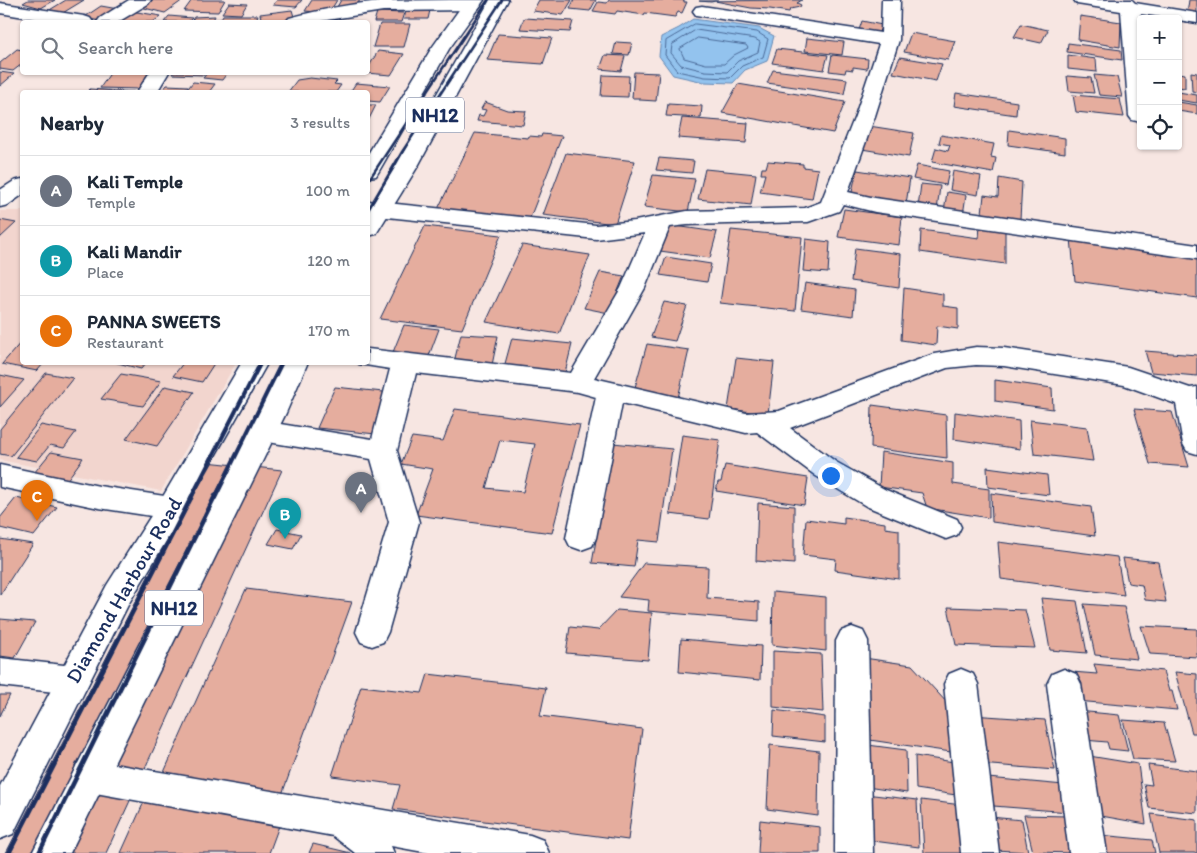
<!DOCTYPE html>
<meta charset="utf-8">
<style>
:root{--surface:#fff;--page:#f2f2f3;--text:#1f2937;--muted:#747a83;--line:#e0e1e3;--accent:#b45309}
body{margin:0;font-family:Itim,sans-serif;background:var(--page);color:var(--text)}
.controls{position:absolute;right:15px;top:15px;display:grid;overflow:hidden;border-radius:5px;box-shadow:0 1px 4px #0004}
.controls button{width:45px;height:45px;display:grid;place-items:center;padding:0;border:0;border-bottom:1px solid var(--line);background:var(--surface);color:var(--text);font:25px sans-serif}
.you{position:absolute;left:830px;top:475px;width:18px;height:18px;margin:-12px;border:4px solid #fff;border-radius:50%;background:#1a73e8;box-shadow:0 0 0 8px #1a73e833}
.badge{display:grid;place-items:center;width:32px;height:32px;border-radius:50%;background:var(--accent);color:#fff;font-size:16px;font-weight:700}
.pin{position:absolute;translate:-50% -41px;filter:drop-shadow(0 1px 2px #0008)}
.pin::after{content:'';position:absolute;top:26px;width:18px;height:15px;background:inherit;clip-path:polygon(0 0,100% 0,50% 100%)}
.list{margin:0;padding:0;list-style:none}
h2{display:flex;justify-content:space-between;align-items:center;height:65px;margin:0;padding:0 20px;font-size:21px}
h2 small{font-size:16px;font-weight:400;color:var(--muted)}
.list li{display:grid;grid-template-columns:32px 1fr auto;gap:15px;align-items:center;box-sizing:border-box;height:70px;padding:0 20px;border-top:1px solid var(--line)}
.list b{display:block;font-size:19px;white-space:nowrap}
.list p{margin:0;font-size:16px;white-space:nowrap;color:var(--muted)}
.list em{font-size:16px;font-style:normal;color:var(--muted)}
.icon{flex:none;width:28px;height:28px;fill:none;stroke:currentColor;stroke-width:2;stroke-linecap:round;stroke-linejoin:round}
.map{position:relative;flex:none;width:1197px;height:853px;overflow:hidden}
.search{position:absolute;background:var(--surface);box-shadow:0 1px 4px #0004;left:20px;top:20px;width:350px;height:55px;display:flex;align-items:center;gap:12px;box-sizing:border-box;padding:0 18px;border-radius:5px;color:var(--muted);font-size:19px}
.panel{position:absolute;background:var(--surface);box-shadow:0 1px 4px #0004;left:20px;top:90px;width:350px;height:275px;border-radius:5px}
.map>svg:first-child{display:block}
</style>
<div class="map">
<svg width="1197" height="853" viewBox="0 0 1197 853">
<rect width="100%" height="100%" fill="#f7e6e2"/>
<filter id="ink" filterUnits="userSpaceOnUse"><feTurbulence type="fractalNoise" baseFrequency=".02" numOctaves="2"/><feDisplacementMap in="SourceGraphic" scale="10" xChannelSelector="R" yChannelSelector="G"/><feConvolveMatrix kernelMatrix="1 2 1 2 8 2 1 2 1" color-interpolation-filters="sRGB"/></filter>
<g filter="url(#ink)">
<polygon fill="#f2d5ce" points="0,211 22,211 22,362 236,363 161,491 0,460"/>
<polygon fill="#93c3ee" stroke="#6388b4" points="693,19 759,28 774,36 767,61 745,70 733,83 704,82 673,75 659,56 661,37 679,28"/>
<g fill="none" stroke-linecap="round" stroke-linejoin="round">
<g stroke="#4b6a98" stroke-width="1">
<polygon points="695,24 757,32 768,39 763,57 742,66 730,78 705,77 677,71 665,55 666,41"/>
<polygon points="696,30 755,39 760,42 758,52 738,61 727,72 705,71 681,65 671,53 672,45"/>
<polygon points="698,38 746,45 748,48 734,55 724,64 706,64 684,58 680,49"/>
</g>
</g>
<g fill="#e5ad9e" stroke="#1b2f5e" fill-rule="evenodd">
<polygon points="28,0 55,0 41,8 23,3"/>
<polygon points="66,0 84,0 61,14 48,11"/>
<polygon points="151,0 183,0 165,13 140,7"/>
<polygon points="192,0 225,0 218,12 184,11"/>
<polygon points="277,0 302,0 296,7 273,5"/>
<polygon points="312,0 337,0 329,13 305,11"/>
<polygon points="341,0 360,0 355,8 337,7"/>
<polygon points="539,0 572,0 563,15 533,11"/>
<polygon points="574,0 596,0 590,11 570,9"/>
<polygon points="609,0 684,0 684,2 687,2 682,13 678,12 675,17 645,13 644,15 617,11 615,14 593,11 598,2 607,3"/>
<polygon points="802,0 797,3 801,5 800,7 790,9 789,12 770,9 751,8 715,1 711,2 699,1"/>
<polygon points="1189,0 1197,0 1197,15 1187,14"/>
<polygon points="229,3 247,4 241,14 222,13"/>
<polygon points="101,6 118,9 101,21 83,18"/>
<polygon points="431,6 428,19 404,19 407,7"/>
<polygon points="292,10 295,20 262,22 260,14"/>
<polygon points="131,11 161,16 153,22 116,22"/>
<polygon points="377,12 404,13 401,22 374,22"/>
<polygon points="223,15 258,15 255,22 219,22"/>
<polygon points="169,16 192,18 188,22 164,22"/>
<polygon points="215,16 212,22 191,22 194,17"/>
<polygon points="1080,16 1121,22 1120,47 1078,40"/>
<polygon points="524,18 573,21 570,32 520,29"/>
<polygon points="862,21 882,25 878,34 859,30"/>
<polygon points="380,24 410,24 404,47 373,47"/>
<polygon points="1021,24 1048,30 1041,43 1014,37"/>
<polygon points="911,33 955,41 948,60 904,52"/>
<polygon points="498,34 552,38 543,64 487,60"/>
<polygon points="807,38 844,42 842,55 805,51"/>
<polygon points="616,42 632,43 629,55 613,54"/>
<polygon points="1068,43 1121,50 1122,60 1067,52"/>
<polygon points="17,49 22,50 22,64 13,71 0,69 0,63"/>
<polygon points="777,49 828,55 824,70 772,63"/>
<polygon points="378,51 404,54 391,75 365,73 368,72 368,68"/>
<polygon points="605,55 625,56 621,71 600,69"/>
<polygon points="832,55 868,59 867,69 853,67 853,70 846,69 845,73 829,71"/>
<polygon points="1068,55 1096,59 1097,72 1068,69"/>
<polygon points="900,57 942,64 936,81 893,73"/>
<polygon points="773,70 847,79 844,94 767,83"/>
<polygon points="0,72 14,74 0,86"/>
<polygon points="111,72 149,72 138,89 100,88"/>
<polygon points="173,72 205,72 204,75 172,74"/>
<polygon points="208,72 228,72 222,80 203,78"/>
<polygon points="634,72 659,73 656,101 640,100 640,98 632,98"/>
<polygon points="1191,72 1197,73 1197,92 1192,91"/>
<polygon points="1178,73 1185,74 1185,88 1178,87"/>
<polygon points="603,75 629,76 628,97 601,96"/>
<polygon points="1094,75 1117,77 1122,97 1099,95"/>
<polygon points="1067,76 1091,78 1094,93 1069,91"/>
<polygon points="310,78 337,81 334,84 341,85 336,92 288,92 297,80"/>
<polygon points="193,82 215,84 209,92 185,92"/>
<polygon points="356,83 390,86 380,102 368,101 368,92 350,92"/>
<polygon points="738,84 845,102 833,133 722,113"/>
<polygon points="167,85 188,86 183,92 161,92"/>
<polygon points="90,89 134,92 87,92"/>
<polygon points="1178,92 1197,95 1197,103 1178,100"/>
<polygon points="956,93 1017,102 1016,115 954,106"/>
<polygon points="1073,95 1120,99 1124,117 1076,112"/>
<polygon points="485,102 507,110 526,111 523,125 477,121 479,115 483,116 486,110 481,109"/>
<polygon points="1178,102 1197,105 1197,114 1178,111"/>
<polygon points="668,104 702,106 701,118 666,116"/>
<polygon points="368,105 376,105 368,121"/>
<polygon points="682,118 748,123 746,143 678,138"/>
<polygon points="869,126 914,133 909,157 862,149"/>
<polygon points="1009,130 1065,138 1065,153 1008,145"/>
<polygon points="475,133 528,138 529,136 541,137 542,134 562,136 526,228 434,217"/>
<polygon points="941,135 994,144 991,157 996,158 993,173 932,162 936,148 948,151 950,145 939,143"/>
<polygon points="566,153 635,161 615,224 543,215"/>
<polygon points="659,158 694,161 692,173 656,170"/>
<polygon points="768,161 803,164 803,167 818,169 812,199 760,192 765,174 761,174 762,168 766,168"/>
<polygon points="917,165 949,171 946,185 913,179"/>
<polygon points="705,169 756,174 751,205 698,199"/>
<polygon points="857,170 910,178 906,204 851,196"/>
<polygon points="953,171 981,176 978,195 950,190"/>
<polygon points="653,175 695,179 688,212 644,207"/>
<polygon points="999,178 1022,182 1020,219 982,213 984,195 998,197"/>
<polygon points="921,184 940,186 937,211 918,208"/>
<polygon points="947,192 966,195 963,215 944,212"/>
<polygon points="844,209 902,217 899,245 838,237"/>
<polygon points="0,220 16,223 0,238"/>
<polygon points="661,224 717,232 710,258 653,250"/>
<polygon points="425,226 501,235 462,329 380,319"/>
<polygon points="980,226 1005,229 1005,264 920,252 921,230 979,238"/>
<polygon points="731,230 802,237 795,311 720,303"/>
<polygon points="1071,238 1197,254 1197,298 1075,281"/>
<polygon points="806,239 830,242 828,273 803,271"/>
<polygon points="522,245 590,255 559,334 486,322"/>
<polygon points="855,248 901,254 899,288 851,281"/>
<polygon points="666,257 711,264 707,282 660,275"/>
<polygon points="600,272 624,276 609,313 584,308"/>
<polygon points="805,283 855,290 853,316 801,309"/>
<polygon points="904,288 943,294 943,306 958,308 958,329 937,326 936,345 901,340"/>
<polygon points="664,302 687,306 675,341 651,337"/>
<polygon points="404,325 439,329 427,361 391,357"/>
<polygon points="461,334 498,336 492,365 454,362"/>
<polygon points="512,338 572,344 564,377 503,371"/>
<polygon points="22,341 22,362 45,362 37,371 2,364"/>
<polygon points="647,344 689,350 678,398 634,391"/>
<polygon points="1145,351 1197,355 1197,376 1151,372"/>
<polygon points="736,358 774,362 768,414 728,409"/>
<polygon points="114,362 147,362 141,369"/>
<polygon points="184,362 215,362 202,382 173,376"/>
<polygon points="46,373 73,378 11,456 0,454 0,429"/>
<polygon points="121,374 161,381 143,406 101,399"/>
<polygon points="0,375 24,380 0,407"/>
<polygon points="995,380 1052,388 1053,409 995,401"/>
<polygon points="165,386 194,392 157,446 126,439"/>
<polygon points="335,387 393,393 376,434 317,428"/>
<polygon points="872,405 946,415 947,458 871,448"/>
<path d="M455,409L580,425L552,533L416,515L433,469L401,464L412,437L443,441ZM500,440L535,444L523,492L486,488Z"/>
<polygon points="1134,409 1172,412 1189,467 1150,464"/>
<polygon points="955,412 1019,421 1020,449 954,439"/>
<polygon points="1030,420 1087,427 1093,461 1034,454"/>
<polygon points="41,425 76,432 64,448 50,445 37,461 16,457"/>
<polygon points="682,435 720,440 709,519 670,514"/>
<polygon points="613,443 672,449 659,542 638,540 634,567 592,563"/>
<polygon points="51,452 83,458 67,480 34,473"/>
<polygon points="881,452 953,463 953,484 989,489 989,518 927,508 922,493 879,487"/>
<polygon points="207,462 282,470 106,853 6,853"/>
<polygon points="725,465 808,478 804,505 716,491 718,482 721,482"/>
<polygon points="987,467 1047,475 1049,495 988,487"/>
<polygon points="991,493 1091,507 1095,536 992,522"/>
<polygon points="16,498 57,507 34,536 0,528 0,518"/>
<polygon points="758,503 794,506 794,564 756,561"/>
<polygon points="844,517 885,523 885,528 899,530 899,579 835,570 836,559 803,555 806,519 844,524"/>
<polygon points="277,529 301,534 293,549 268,544"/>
<polygon points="0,539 33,544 0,595"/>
<polygon points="998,542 1117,557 1124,595 1001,579"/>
<polygon points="1123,558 1158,562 1166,602 1145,600 1142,585 1128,583"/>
<polygon points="644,563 708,567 707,598 759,602 759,621 648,611 649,600 619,597"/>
<polygon points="246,589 352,602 281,797 161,779"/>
<polygon points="773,592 826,597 826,651 772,645"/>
<polygon points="1041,598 1077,601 1087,653 1050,650"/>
<polygon points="1084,604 1124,607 1137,659 1095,655"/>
<polygon points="948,607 1025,610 1035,648 956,645"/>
<polygon points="617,610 652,613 648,660 566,653 570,627 598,630"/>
<polygon points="0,619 35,622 15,658 0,656"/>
<polygon points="1141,626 1197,629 1197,657 1150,654"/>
<polygon points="681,639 761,646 760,680 679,672"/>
<polygon points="773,651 821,654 823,712 773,707"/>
<polygon points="864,658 912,665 949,705 951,752 863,739"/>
<polygon points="1094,664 1163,671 1169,691 1172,691 1177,710 1077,701 1072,672 1097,674"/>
<polygon points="1175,672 1197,674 1197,733 1192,733"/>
<polygon points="428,674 546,688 540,716 642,729 628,840 393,809 400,785 332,776 361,686 422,693"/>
<polygon points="0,695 10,695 0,716"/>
<polygon points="774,710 825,717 825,742 773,736"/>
<polygon points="1078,711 1119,715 1128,751 1109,749 1107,742 1084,740"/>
<polygon points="971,715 1045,720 1055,770 979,764"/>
<polygon points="1123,720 1164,723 1175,761 1133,759"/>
<polygon points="860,744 906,750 907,793 860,786"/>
<polygon points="770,745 819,751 818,816 767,809"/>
<polygon points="1083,755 1138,764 1146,824 1090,814"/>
<polygon points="915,756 967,764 969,797 916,789"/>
<polygon points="1148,765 1197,771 1197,813 1149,808 1144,784 1152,785"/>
<polygon points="977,777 1064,785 1069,812 981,805"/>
<polygon points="148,793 283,815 269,853 121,853"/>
<polygon points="865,794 917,800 919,847 866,840"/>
<polygon points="921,800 970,806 974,853 924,853"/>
<polygon points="1151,814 1197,820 1197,853 1159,853"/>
<polygon points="1024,815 1066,816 1076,853 1033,852"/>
<polygon points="990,817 1022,820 1028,852 996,850"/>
<polygon points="760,820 820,827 820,853 758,853"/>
<polygon points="1089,834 1152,840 1155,853 1093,853"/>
<polygon points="313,844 351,853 309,853"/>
</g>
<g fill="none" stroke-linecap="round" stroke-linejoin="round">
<defs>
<g id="minor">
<polygon points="129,0 151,0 148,4 118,22 97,22 100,18"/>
<path d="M474,0L478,1L481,5L478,9L472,10L383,11L314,22H286L289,18C320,10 351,3 384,1C414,0 444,0 474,0Z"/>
<polygon points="882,0 900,0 899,40 875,116 848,192 875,198 1197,245 1197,259 875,212 843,204 839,211 808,222 687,225 670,227 645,288 594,378 746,413 779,411 934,354 976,347 1004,348 1128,367 1190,388 1197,387 1197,454 1187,451 1183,444 1176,404 1124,385 1004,366 976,365 947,368 790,428 836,462 886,490 957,519 961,527 957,535 946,539 866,506 816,476 757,432 746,433 622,403 596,538 592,546 581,550 570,546 566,538 596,397 578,392 416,373 397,451 419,522 388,632 383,642 372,646 361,642 356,632 389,522 371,459 262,441 252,438 248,431 252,424 262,421 372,439 390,369 359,364 358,362 368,362 368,349 571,373 621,288 645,233 596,239 368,215 368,201 596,225 635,221 687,211 805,208 821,202 855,116 879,44 702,16 696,15 693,11 696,7 702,6 881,33"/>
<polygon points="1074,0 1132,0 1135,3 1197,13 1197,23 1178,20 1178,19 1140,14 1141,122 1132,120 1129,116 1121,11 1077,4"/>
<polygon points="0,3 84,16 90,18 93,22 54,22 0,13"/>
<polygon points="150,72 169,72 157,92 137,92"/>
<polygon points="22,179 22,195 8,205 0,207 0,190 14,181"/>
<polygon points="0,465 99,486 171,497 181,500 186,508 181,516 171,519 99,508 0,487"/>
<polygon points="852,627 863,631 868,641 873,853 835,853 836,641 841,631"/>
<polygon points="0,658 73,666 85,670 90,680 85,690 73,694 0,686"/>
<polygon points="961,669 973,674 978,684 999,853 961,853 944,684 949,674"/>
<polygon points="1064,669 1076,674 1081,684 1107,853 1069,853 1047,684 1052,674"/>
<polygon points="90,760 530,835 543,840 549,853 429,853 391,846 394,853 355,853 333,836 90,792 77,788 72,776 77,764"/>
</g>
<g id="highway">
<polygon points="466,0 484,0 449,49 379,171 376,176 368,177 368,154 431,49"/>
<polygon points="490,0 508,0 418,166 376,234 368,236 368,212 396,166"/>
<polygon points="242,362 268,362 181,516 129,603 13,834 0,839 0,786 107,585 161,500"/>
<polygon points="282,362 308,362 286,413 70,853 32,853 258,413"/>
</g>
</defs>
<use href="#minor" stroke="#1b2f5e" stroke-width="3"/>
<use href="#highway" stroke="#1b2f5e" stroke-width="3"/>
<use href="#minor" fill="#fff" fill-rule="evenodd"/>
<use href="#highway" fill="#fff" fill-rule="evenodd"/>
<g stroke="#1b2f5e" stroke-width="2.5">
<polyline points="368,181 488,0"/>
<polyline points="368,210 402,152 502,0"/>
</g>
<g stroke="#1b2f5e" stroke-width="4">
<polyline points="191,498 261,362"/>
<polyline points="215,498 282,362"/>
</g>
<g stroke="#1b2f5e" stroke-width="4.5">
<polyline points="9,853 192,496"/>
<polyline points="39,853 215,496"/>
</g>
</g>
</g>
<g text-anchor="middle" stroke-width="4" stroke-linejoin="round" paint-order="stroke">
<g fill="#fff" stroke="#5f6d8e" stroke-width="1">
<rect x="406" y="97.5" width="58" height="35" rx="4"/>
<rect x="145" y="590.5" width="58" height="35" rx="4"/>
</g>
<g font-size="20" font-weight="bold" fill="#1b2f5e">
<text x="435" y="122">NH12</text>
<text x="174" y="615">NH12</text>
</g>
<g font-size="21" fill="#1b2f5e" stroke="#fff">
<text transform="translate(124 590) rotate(-60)" y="7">Diamond Harbour Road</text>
</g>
</g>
</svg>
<div class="controls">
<button>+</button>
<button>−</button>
<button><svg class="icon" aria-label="locate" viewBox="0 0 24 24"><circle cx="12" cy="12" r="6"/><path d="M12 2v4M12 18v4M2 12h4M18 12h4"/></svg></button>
</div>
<div class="you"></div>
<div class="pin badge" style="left:361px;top:513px;background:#6b7280">A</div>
<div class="pin badge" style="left:285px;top:539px;background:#0f9aa8">B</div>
<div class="pin badge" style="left:37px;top:521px;background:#e8710a">C</div>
<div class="search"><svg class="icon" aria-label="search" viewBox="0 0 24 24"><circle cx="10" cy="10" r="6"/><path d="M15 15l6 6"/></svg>Search here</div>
<section class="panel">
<h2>Nearby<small>3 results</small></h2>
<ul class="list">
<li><span class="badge" style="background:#6b7280">A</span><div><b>Kali Temple</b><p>Temple</p></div><em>100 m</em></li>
<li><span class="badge" style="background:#0f9aa8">B</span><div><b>Kali Mandir</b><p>Place</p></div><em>120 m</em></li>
<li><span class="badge" style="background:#e8710a">C</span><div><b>PANNA SWEETS</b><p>Restaurant</p></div><em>170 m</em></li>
</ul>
</section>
</div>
